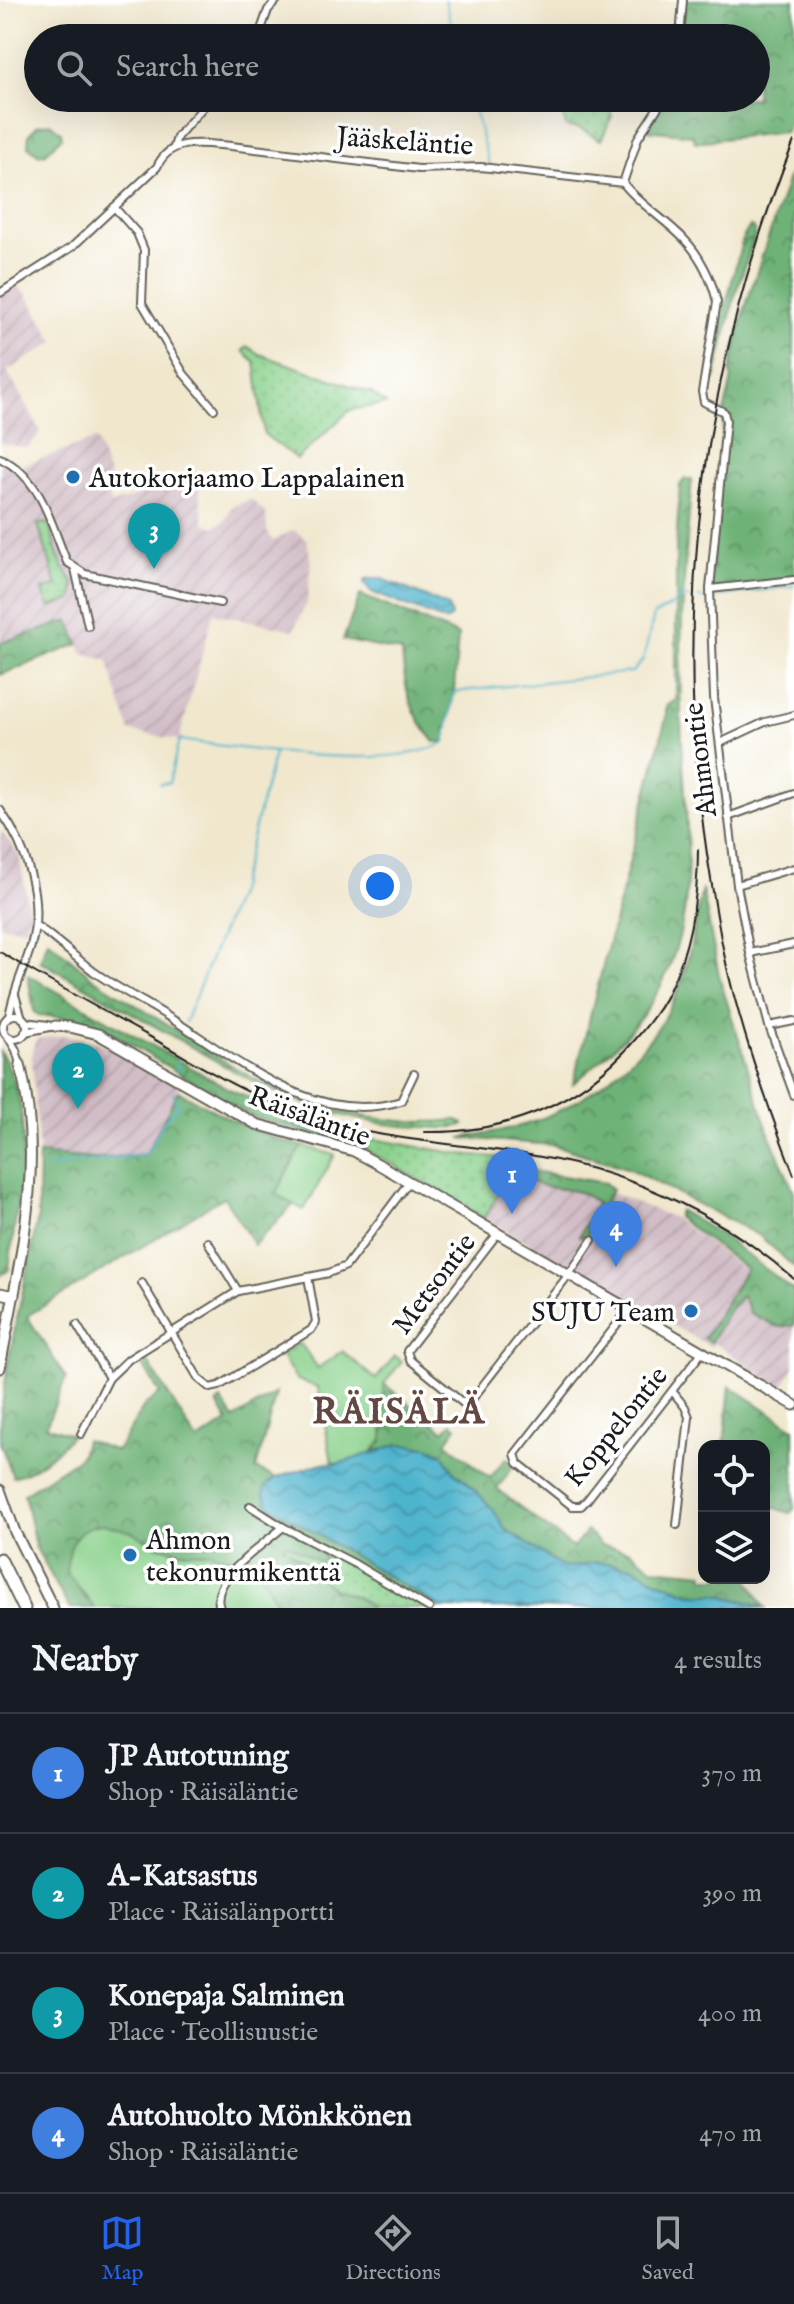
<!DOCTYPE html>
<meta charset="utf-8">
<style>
:root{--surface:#171b24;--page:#242831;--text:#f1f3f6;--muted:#9ea1a6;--line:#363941;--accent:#2563eb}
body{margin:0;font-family:"IM FELL English",serif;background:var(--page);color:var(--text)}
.controls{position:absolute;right:24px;bottom:24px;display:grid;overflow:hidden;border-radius:16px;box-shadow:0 8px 32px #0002}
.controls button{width:72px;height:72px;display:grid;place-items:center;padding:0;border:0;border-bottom:2px solid var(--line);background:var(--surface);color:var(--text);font:40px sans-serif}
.you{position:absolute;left:380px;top:886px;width:28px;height:28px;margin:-20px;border:6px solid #fff;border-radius:50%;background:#1a73e8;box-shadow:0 0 0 12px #1a73e833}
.badge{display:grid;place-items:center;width:52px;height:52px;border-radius:50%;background:var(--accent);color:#fff;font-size:26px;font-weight:700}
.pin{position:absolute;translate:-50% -66px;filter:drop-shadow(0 2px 4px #0008)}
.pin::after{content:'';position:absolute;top:42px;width:28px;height:24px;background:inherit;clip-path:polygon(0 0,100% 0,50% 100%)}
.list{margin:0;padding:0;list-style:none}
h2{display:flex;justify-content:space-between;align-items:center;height:104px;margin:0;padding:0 32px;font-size:34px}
h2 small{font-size:26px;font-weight:400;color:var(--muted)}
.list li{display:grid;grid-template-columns:52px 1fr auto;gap:24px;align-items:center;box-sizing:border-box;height:120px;padding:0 32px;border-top:2px solid var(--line)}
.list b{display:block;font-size:30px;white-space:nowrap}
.list p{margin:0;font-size:26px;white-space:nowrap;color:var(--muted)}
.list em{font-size:26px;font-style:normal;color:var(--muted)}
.icon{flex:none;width:44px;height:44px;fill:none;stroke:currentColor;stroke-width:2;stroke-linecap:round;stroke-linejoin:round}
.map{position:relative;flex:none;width:794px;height:1608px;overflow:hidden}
.search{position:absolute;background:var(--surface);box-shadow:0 8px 32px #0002;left:24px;right:24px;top:24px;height:88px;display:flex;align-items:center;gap:20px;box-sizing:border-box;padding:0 28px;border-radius:44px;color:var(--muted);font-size:30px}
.sheet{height:584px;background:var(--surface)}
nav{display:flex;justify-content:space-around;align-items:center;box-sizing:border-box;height:112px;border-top:2px solid var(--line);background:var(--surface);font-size:22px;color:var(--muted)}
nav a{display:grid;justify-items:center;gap:4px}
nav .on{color:var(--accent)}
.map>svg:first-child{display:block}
</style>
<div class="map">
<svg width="794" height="1608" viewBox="0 0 794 1608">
<defs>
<pattern id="industrial-furrows" width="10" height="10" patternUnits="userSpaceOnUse" patternTransform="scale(2)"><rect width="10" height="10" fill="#d2bdc6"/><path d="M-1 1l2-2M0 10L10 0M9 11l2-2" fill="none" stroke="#b4a2aa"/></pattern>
<pattern id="grass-dots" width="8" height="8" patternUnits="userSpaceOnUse" patternTransform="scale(2)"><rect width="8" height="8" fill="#89d08b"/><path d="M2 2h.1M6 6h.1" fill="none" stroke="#76b277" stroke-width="1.8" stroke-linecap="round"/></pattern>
<pattern id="forest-crowns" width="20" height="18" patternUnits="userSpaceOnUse" patternTransform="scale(2)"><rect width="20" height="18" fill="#6eb277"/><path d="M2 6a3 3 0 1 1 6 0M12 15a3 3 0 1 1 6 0" fill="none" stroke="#5a9061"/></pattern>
<pattern id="water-waves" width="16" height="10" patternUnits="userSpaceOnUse" patternTransform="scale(2)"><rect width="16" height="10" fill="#4eb4cd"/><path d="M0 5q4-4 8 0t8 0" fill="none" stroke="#4092a6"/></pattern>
</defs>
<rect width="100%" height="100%" fill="#fff"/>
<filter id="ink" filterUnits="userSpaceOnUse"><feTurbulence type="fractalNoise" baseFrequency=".0125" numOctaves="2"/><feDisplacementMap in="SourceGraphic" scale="16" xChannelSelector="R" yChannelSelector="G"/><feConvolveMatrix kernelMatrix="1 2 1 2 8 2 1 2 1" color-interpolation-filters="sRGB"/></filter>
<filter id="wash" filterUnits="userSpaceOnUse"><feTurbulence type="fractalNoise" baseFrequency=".006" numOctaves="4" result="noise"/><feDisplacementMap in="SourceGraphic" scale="32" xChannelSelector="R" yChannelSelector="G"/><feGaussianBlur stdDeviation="1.8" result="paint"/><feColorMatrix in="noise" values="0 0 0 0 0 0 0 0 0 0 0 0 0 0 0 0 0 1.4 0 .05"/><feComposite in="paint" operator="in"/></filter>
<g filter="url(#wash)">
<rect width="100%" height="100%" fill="#f0e7cd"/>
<g fill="url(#industrial-furrows)">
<polygon points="15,284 26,294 55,342 7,371 41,432 27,448 0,443 0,293"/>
<polygon points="96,439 113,487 109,495 111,504 197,477 204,523 214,527 225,521 232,507 251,499 266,514 267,531 273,541 294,530 307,540 311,564 307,603 293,630 213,613 179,740 130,731 107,660 83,654 69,621 0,643 0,454 21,466"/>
<polygon points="0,829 19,855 30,915 25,928 0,926"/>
<polygon points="64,1035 97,1042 150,1064 182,1082 147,1154 95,1159 39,1154 32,1058 34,1044 37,1039"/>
<polygon points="511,1173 547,1187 598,1187 674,1218 794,1307 794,1367 782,1388 714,1343 711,1347 484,1218"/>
</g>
<g fill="url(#grass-dots)" stroke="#527654" stroke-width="2">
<polygon points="608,99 612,116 601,140 579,128 567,127 559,109 563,104 583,111"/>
<polygon points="247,346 259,354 371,393 386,404 350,410 297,459 264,434 255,362 243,351"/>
<path d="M46,523L49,524C53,536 55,551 61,563C67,577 79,580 72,600L49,607L43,590L57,586L38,524Z"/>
<path d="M231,1065C296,1105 381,1129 457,1120L464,1124C454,1129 439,1128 427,1127C354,1126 287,1102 225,1066Z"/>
<polygon points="355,1136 461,1154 515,1159 508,1167 511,1173 484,1218 367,1150 353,1146"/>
<polygon points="311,1541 429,1608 371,1608 357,1597 333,1589 324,1581 319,1572 283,1546 286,1543 324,1558"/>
</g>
<g fill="url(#forest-crowns)" stroke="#45674a" stroke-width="2">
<polygon points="683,0 794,0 794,113 785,132 695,142 693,135 648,130 650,118 664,98 756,98 756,38 680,38"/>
<polygon points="50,123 61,132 62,137 46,153 39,155 28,146 29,134 38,125"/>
<polygon points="789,175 794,176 794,580 710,589 724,412 732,379 730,371 744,311"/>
<polygon points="750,226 755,230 754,239 734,299 715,379 709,377 710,365 743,238"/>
<path d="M685,479H692C685,558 679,636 681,715C682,790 699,879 675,951C655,1014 621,1043 573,1084L666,718V706L676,700V547L680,485Z"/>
<path d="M360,595L458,635L454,692L445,742H435C409,712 405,691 402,652L343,640Z"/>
<polygon points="69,621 79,644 0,675 0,643"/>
<path d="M702,889L720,980L769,1134L794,1192V1267L760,1236L630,1169L554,1145L461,1138C485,1133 511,1130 533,1122C593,1099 655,1051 678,990C691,957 695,922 702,889Z"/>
<polygon points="48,940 93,978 231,1065 225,1066 40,961"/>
<polygon points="28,975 229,1089 326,1130 355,1136 353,1146 251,1116 113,1034 76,1019 38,1015 34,1011"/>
<path d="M0,1051C41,1116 16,1198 9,1270L0,1276Z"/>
<path d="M178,1091C218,1113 257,1136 302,1146L275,1194L294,1204L254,1245L224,1197L27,1316L66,1378L46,1426L72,1435C55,1453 37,1471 13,1477L0,1442V1421L8,1362L38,1217L39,1154L94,1159L146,1154Z"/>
<path d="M508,1167L605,1183L612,1190L586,1236H579L597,1204C581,1188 569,1191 549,1187C536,1185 523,1178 511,1173Z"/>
<polygon points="679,1210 721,1235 794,1291 794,1325 778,1327 750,1313 742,1295 729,1309 710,1343 704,1338 746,1269 677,1217"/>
<polygon points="145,1357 197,1441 228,1422 217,1403 221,1400 234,1419 276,1393 256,1469 276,1478 265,1487 270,1506 442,1608 429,1608 312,1542 324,1558 320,1562 286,1543 283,1546 319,1572 324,1581 333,1589 357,1597 371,1608 278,1608 264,1579 241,1560 158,1547 132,1532 81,1593 95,1608 69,1608 35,1546 24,1494 77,1459 81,1455 85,1440 117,1451 145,1405 160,1394 140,1360"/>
<polygon points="384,1384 444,1431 452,1423 457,1427 446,1442 490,1478 506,1458 514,1465 497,1489 573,1548 587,1531 601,1545 631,1551 652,1568 704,1573 704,1578 747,1578 764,1606 717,1594 691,1594 651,1578 634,1567 599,1562 564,1568 505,1529 492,1508 466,1481 455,1473 442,1453 399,1444 383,1450 375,1450 383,1440"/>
<polygon points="730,1386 794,1428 794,1509 790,1513 764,1504 764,1446 724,1446"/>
</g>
<g fill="#89d08b" stroke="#527654" stroke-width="2">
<polygon points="302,1146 335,1155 304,1210 275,1194"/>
<polygon points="300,1343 318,1368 342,1351 376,1379 395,1356 402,1361 384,1384 383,1440 371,1453 338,1464 332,1462 318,1387 297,1380 281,1355"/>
<path d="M103,1524L132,1532L158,1547L184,1552H210L217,1556L241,1560L264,1579L278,1608H95L66,1572C69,1546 73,1527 103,1524Z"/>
</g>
<g fill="url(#water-waves)" stroke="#356874" stroke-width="2">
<polygon points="380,578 448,606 451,617 445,621 371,592 364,583 366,579"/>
<polygon points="399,1444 427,1447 442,1453 455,1473 466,1481 492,1508 505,1529 564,1568 599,1562 634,1567 651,1578 690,1594 717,1594 767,1608 442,1608 270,1506 264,1495 265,1487 276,1478 322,1463 338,1464"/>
</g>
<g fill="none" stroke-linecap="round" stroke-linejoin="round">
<g stroke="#4eb4cd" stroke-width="2">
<polyline points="445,0 455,38"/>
<polyline points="471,98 489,164"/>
<polyline points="714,597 794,586"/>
<polyline points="699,598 705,598"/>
<path d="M160,784L169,783L179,740C239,748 395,773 445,742L454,692L632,672L643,660L654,615L673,605L677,598H689"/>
<polyline points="185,1022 238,892 274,754"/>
<polyline points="177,1073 178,1058"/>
<polyline points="47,1167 147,1154 164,1121 178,1106 173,1092"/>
</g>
</g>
</g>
<g filter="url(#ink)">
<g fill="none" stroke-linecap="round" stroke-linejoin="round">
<defs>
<g id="street">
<polyline points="258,38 268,10 277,0"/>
<polyline points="680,38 683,0"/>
<polyline points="174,147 177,137 211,98"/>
<path d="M623,183C640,205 665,219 684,239C700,255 712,280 717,302L702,392L704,402L724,412L726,421L710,589L714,698L737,885L750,953L769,1026L794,1095"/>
<polyline points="623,183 638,138 664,98"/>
<polyline points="114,207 137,233 144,250 142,303 184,374 214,409"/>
<path d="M0,293L72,247L157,167C171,136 203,144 231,146L419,169L481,167L623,183"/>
<path d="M0,458C43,479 50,523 67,562L85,574L220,603"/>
<polyline points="75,569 88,626"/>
<polyline points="710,589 794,580"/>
<polyline points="720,743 765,722 794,715"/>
<path d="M0,810C27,848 44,899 31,946C24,970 13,991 9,1017"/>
<polyline points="728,817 794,793"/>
<polyline points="737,885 794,868"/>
<path d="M35,925C56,939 74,956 93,971C116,988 142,1000 167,1016C235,1058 315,1128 401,1101L414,1074"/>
<polyline points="750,953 794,944"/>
<polyline points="15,995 22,1018"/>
<circle cx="15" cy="1027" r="12"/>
<polyline points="25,1022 48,1025"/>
<polyline points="769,1026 794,1021"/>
<polyline points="25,1032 55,1026"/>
<polyline points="9,1038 16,1050 20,1064"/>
<polyline points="498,1233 407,1351 410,1360 463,1403 473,1398 570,1273 592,1240"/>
<polyline points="208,1242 238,1291"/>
<polyline points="142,1283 199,1379 210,1388 219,1386 311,1330 316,1322 308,1277"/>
<polyline points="629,1309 515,1454 518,1463 572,1506 581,1506 587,1500 703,1351"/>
<polyline points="77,1325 109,1378"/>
<polyline points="673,1392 685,1407 689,1417 677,1525"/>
<polyline points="81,1434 109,1378 129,1359 238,1291 329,1273 346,1266 409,1182"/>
<polyline points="250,1506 283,1527 355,1564 429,1608"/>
<path d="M220,1608C208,1579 265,1544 283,1527"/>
</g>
<g id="secondary">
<polyline points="55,1026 70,1027 98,1034 256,1124 354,1151 378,1164 794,1405"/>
<polyline points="0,1293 14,1296"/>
<path d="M0,1368C18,1265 46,1169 20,1064"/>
<polyline points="0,1490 15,1532 53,1608"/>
</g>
<polyline id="highway" points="0,1559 24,1608"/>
</defs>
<use href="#street" stroke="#66635a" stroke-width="10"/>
<use href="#secondary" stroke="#66635a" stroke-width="13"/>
<use href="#highway" stroke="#66635a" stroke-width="15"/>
<use href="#street" stroke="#fff" stroke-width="6"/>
<use href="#secondary" stroke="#fff" stroke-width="9"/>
<use href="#highway" stroke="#fff" stroke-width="11"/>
<g stroke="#1c1c1c" stroke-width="2">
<path d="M794,141C702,368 671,611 707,854C715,904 722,954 736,1003C752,1061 772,1118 794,1175"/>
<path d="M0,952C48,981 98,1008 147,1035C199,1065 252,1099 309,1117C385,1142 463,1143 541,1157C632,1173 725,1217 794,1279"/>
<path d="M424,1132C506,1134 581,1103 634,1041C647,1026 661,1009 669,991C691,946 698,899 698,850"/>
</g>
</g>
</g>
<g fill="#1f6fb2" stroke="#fff" stroke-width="3">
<circle cx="73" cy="477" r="8"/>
<circle cx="691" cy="1311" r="8"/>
<circle cx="130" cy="1555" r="8"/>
</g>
<g text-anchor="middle" stroke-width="7" stroke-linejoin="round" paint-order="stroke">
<g font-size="28" fill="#1c1c1c" stroke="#fff">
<text transform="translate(405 140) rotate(4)" y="10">Jääskeläntie</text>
<text transform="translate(699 760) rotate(-97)" y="10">Ahmontie</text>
<text transform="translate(310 1115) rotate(20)" y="10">Räisäläntie</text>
<text transform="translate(433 1283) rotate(-53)" y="10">Metsontie</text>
<text transform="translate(615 1426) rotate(-51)" y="10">Koppelontie</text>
</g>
<g font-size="28" fill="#1c1c1c" stroke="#fff" text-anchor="start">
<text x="89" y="487">Autokorjaamo Lappalainen</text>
<text x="675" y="1321" text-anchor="end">SUJU Team</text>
<text x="146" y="1549">Ahmon<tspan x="146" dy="32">tekonurmikenttä</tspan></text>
</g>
<g font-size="36" font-weight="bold" letter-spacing="2" fill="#634742" stroke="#fff">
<text x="399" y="1423">RÄISÄLÄ</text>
</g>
</g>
</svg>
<div class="controls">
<button><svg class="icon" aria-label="locate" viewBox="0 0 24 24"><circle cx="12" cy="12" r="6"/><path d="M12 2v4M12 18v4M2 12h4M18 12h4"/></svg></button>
<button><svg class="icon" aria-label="layers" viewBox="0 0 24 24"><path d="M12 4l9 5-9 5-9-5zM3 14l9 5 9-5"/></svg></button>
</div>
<div class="you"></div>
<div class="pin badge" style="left:512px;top:1214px;background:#3f7fe0">1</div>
<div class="pin badge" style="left:78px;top:1109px;background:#0f9aa8">2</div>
<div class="pin badge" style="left:154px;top:569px;background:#0f9aa8">3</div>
<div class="pin badge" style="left:616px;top:1267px;background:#3f7fe0">4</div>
<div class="search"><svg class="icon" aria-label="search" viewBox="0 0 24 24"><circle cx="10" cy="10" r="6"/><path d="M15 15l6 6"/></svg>Search here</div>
</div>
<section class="sheet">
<h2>Nearby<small>4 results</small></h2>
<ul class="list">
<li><span class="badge" style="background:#3f7fe0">1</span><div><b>JP Autotuning</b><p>Shop · Räisäläntie</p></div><em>370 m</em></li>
<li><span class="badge" style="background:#0f9aa8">2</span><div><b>A-Katsastus</b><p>Place · Räisälänportti</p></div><em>390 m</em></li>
<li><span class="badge" style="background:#0f9aa8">3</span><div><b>Konepaja Salminen</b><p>Place · Teollisuustie</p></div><em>400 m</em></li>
<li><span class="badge" style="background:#3f7fe0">4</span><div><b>Autohuolto Mönkkönen</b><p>Shop · Räisäläntie</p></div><em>470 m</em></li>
</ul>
</section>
<nav>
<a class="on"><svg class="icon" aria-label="map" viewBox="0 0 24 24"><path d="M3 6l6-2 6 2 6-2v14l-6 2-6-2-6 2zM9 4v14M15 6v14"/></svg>Map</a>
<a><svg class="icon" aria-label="directions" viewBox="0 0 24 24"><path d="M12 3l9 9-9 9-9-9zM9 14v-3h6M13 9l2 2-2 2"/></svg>Directions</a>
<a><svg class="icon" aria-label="saved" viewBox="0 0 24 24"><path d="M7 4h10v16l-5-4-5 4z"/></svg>Saved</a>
</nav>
